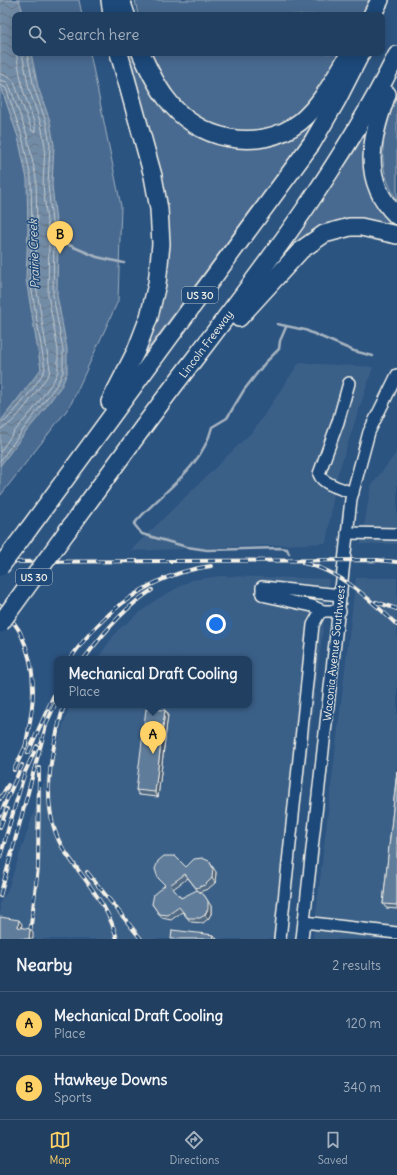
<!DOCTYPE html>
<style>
:root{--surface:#213f61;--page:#2d4a6a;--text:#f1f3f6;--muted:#a2afbd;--line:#3e5876;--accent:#ffd166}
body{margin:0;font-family:Delius,sans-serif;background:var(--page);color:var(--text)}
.you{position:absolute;left:216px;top:624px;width:14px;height:14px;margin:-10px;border:3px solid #fff;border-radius:50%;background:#1a73e8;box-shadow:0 0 0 6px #1a73e833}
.badge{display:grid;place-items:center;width:26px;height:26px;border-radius:50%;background:var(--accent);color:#111;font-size:13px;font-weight:700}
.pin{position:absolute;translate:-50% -33px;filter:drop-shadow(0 1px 2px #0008)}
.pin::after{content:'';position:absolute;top:21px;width:14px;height:12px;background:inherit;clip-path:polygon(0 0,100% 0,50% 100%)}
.popup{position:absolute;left:54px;top:656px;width:198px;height:52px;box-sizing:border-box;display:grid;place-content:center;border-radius:8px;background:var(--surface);filter:drop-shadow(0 1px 3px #0005);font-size:13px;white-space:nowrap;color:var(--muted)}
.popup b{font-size:15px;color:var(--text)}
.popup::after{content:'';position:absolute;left:50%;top:100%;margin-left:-8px;border:8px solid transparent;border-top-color:var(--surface)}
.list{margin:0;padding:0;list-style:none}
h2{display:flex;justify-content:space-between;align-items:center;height:52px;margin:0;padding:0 16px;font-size:17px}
h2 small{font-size:13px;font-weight:400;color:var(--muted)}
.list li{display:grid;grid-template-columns:26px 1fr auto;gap:12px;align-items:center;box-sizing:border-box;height:64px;padding:0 16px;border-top:1px solid var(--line)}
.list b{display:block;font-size:15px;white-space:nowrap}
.list p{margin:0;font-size:13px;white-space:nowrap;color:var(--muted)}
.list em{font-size:13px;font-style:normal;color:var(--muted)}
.icon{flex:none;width:22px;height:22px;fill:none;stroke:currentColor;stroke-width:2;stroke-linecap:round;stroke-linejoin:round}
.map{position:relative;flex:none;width:397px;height:939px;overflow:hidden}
.search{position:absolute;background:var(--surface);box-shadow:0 2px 10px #0003;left:12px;right:12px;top:12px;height:44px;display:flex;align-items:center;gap:10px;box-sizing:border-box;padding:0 14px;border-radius:8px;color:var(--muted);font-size:15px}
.sheet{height:180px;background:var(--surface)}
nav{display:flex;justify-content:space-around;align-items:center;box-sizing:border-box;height:56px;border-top:1px solid var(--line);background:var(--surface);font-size:11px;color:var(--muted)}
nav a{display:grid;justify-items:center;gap:2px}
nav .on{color:var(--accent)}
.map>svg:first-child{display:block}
</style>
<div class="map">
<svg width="397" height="939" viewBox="0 0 397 939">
<defs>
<pattern id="water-waves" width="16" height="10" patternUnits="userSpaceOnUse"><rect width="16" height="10" fill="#738ca6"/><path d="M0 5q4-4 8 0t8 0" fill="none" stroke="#647484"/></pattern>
</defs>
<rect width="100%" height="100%" fill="#2c5481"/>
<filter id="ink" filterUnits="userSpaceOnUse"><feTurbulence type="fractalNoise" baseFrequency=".025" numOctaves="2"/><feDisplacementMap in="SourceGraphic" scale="8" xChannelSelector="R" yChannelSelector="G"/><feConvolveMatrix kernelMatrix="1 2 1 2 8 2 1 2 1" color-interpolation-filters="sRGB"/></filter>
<g filter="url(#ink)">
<g fill="#3b6088">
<polygon points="299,363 373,367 337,476 326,543 130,551 254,430"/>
<polygon points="397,452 397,544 361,544 371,486"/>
<polygon points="221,576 329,579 285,939 0,939 0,902 7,892 70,705 249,705 249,659 97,659 118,630 157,599 192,580"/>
<polygon points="356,578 397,578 397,939 313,939"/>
</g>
<g fill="#496b90" stroke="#9eaebc">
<polygon points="0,0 79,0 82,15 15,15 15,53 90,53 121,206 118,301 70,406 0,496"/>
<polygon points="135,0 369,0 362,15 138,15"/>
<polygon points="126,53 132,53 140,71 168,115 204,139 221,144 318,116 298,146 142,357 165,274"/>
<polygon points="152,53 342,53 312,102 284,124 259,131 241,133 209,126 176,101 161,75"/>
<path d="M397,94V200C373,163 384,132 397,94Z"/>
<polygon points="369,127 390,220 397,228 383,224 287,254 284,251 351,157"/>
</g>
<polygon fill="url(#water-waves)" stroke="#a7b4c0" points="0,0 19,0 24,15 15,15 15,53 31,53 38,87 50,121 54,145 52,185 58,240 57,295 67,349 67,373 62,385 40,415 21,438 0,466 0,422 41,369 26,279 28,229 27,179 18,137 0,84"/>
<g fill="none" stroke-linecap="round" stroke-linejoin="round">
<g stroke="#c0c9ce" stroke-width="1">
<polyline points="0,74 9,76 14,82 32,131 35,132 35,125 23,90 16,53"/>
<path d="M0,80L7,82L10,87L27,135L36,178L37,230L35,279L50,369L49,374C40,386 13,428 0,429"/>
<path d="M0,85L6,88L22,136L31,178L32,230L30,279L45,369C42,378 8,423 0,424"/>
<polyline points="0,452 14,432 33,410 54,380 58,371 58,350 48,295 49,240 43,185 45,146 41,124 29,89 22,53"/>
<polyline points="0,461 58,383 63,372 63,350 53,295 54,240 48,185 50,145 46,122 34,88 27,53"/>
</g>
<g stroke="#a7b4c0" stroke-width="2.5">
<polyline points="55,239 97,257 124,263"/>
<polyline points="277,324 305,330 354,351 373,356"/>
<path d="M286,327L280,341L279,349L265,363L244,390L227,418L212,427C202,469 161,492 134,524L142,534L187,547L207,550L281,548L287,549L289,554"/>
</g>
<defs>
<g id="minor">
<path d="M349,383L338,422L319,474C323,485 343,489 353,493"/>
<polyline points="347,533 397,534"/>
<polyline points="340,611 323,611 312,606 266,596 262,594 262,587 341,595"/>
<polyline points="304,922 397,933"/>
<polyline points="280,939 313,625 319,614 323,611"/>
<polyline points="302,939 351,499 369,432 397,375"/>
</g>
<g id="highway">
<polyline points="110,0 112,15"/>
<polyline points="121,0 126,15"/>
<polyline points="372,15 380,0"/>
<path d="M141,53C148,68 156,85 166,98C196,140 258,154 300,122C322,104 335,77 350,53"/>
<path d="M387,94C372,137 359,179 397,216"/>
<polyline points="239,318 301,250 324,234 350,227 361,227 397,235"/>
<polyline points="110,402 136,351 149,317 157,284 161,244 159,209 153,176 119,53"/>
<polyline points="28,530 312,143 337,100 361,53"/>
<path d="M68,530C104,481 139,432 176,383C256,278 338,174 397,55"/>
</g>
</defs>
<use href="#minor" stroke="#f4f1e8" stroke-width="14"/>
<use href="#highway" stroke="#f4f1e8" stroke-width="20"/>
<use href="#minor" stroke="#1f4a7a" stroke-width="11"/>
<use href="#highway" stroke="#1f4a7a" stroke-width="17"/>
<defs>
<g id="rail">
<polyline points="0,562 377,560 397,562"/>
<path d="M303,563C339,570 371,600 397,625"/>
<polyline points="376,602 397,609"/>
<path d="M0,605C6,613 15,623 20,632C39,672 34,706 25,748"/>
<path d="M70,659C104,610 151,574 211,566"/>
<path d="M84,659C103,633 125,607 152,590"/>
<path d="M64,705C51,751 37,811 66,853C85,881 109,906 117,939"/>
<polyline points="28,753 57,688"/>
<polyline points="14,770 27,743"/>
<polyline points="0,799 8,785"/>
<polyline points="0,815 22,765"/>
<polyline points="0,827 7,809"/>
<polyline points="0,857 25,772 37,746"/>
<polyline points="87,872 141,939"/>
<polyline points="0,896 47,722 57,700"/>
<polyline points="30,933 38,868 39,768"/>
</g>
</defs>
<use href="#rail" stroke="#f4f1e8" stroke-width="4"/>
<use href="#rail" stroke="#1f4a7a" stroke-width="2.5" stroke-dasharray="8" stroke-linecap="butt"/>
<defs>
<g id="highway-bridge">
<polyline points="0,567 28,530"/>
<polyline points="0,624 68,530"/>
</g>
</defs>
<use href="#highway-bridge" stroke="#f4f1e8" stroke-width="20" stroke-linecap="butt"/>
<use href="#highway-bridge" stroke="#1f4a7a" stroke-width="17"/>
</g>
<g fill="#516a84" stroke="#f4f1e8" fill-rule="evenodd">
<polygon points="165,710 168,714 158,797 139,795 136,790"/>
<polygon points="397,771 397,909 386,908 383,904"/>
<path d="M186,867L216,872L215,883L208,889L199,892L211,906V914L208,919L203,923L191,922L182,912L171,920L162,918L152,904L165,885L158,878ZM188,878L198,891L181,898L173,889Z"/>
</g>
<g fill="#42566c" stroke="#f4f1e8">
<polygon points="165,710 168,714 158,797 155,792"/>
<polygon points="209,861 216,872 215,883 212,878"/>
<polygon points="204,895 211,906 211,914 208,919 205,915"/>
<polygon points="19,920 22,924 21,931 18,927"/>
<polygon points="30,929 33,933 33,939 29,939"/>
<polygon points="214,935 217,939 213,939"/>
</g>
<g fill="#5e7b9a" stroke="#f4f1e8">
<polygon points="146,709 165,710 155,792 136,790"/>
<polygon points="397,771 397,905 383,904"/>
<polygon points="164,856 175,856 186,867 194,859 202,858 209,861 213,868 212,878 205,885 196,888 185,874 170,885 181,898 197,890 204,895 208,901 208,909 205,915 200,918 188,918 179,907 168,915 159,914 152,904 154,894 165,885 158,878 155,869 158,861"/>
<polygon points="0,917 19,920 18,927 30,929 29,939 0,939"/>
<polygon points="172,930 214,935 213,939 171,939"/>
</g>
</g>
<g text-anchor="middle" stroke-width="3" stroke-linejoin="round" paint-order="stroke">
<g fill="#1f4a7a" stroke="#b4bfc7" stroke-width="1">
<rect x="182" y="287" width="36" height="16" rx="3"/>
<rect x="16" y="569" width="36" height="16" rx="3"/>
</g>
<g font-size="10" font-weight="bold" fill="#f4f1e8">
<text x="200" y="299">US 30</text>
<text x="34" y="581">US 30</text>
</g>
<g font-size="11" fill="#f4f1e8" stroke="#1f4a7a">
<text transform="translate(206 344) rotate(-53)" y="4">Lincoln Freeway</text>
<text transform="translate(334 653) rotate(-84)" y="4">Waconia Avenue Southwest</text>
</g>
<g font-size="12" font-style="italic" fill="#dadddb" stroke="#1f4a7a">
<text transform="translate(34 254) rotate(-92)" y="4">Prairie Creek</text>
</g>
</g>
</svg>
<div class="you"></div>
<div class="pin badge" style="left:153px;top:754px">A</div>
<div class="popup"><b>Mechanical Draft Cooling</b>Place</div>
<div class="pin badge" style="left:60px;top:254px">B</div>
<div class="search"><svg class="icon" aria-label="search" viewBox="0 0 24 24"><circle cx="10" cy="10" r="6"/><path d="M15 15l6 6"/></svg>Search here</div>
</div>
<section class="sheet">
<h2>Nearby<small>2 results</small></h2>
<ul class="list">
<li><span class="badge">A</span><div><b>Mechanical Draft Cooling</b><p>Place</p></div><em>120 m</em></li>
<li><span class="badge">B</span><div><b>Hawkeye Downs</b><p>Sports</p></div><em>340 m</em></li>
</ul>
</section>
<nav>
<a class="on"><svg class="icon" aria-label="map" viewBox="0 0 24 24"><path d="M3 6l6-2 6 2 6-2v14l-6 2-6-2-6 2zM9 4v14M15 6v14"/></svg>Map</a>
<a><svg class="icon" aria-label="directions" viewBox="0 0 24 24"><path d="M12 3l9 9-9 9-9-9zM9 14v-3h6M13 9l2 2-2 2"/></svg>Directions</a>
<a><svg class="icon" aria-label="saved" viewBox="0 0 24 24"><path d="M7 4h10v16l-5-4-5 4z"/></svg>Saved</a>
</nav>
